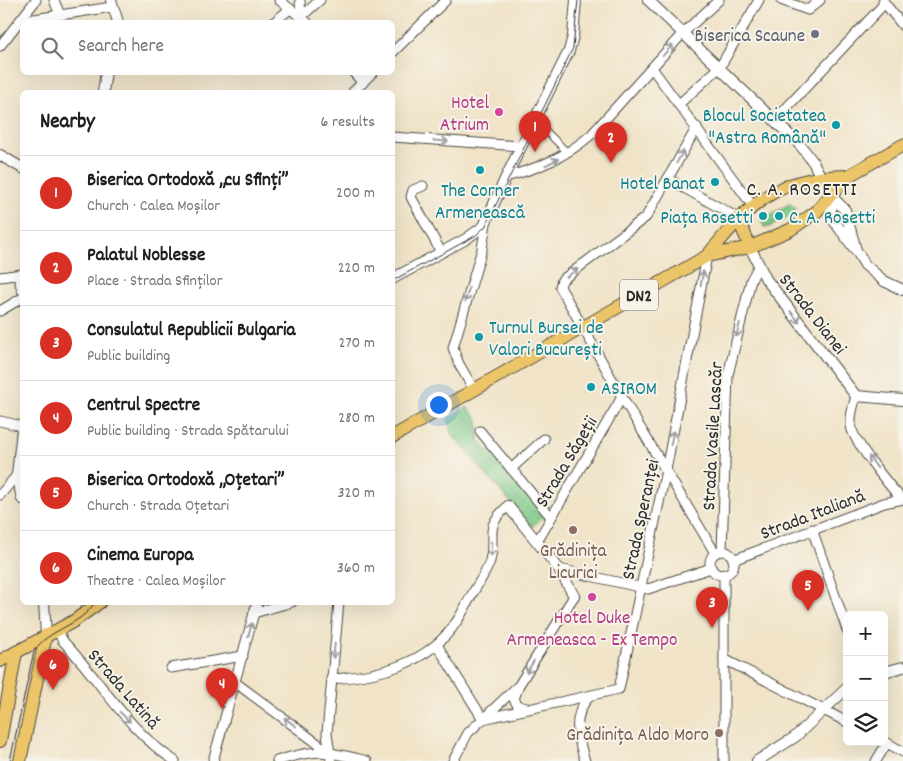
<!DOCTYPE html>
<meta charset="utf-8">
<style>
:root{--surface:#fff;--page:#f6f6f6;--text:#202124;--muted:#757577;--line:#e0e0e0;--accent:#d93025}
body{margin:0;font-family:Dekko,sans-serif;background:var(--page);color:var(--text)}
.controls{position:absolute;right:15px;bottom:15px;display:grid;overflow:hidden;border-radius:8px;box-shadow:0 5px 20px #0002}
.controls button{width:45px;height:45px;display:grid;place-items:center;padding:0;border:0;border-bottom:1px solid var(--line);background:var(--surface);color:var(--text);font:25px sans-serif}
.you{position:absolute;left:438px;top:404px;width:18px;height:18px;margin:-12px;border:4px solid #fff;border-radius:50%;background:#1a73e8;box-shadow:0 0 0 8px #1a73e833}
.badge{display:grid;place-items:center;width:32px;height:32px;border-radius:50%;background:var(--accent);color:#fff;font-size:16px;font-weight:700}
.pin{position:absolute;translate:-50% -41px;filter:drop-shadow(0 1px 2px #0008)}
.pin::after{content:'';position:absolute;top:26px;width:18px;height:15px;background:inherit;clip-path:polygon(0 0,100% 0,50% 100%)}
.list{margin:0;padding:0;list-style:none}
h2{display:flex;justify-content:space-between;align-items:center;height:65px;margin:0;padding:0 20px;font-size:21px}
h2 small{font-size:16px;font-weight:400;color:var(--muted)}
.list li{display:grid;grid-template-columns:32px 1fr auto;gap:15px;align-items:center;box-sizing:border-box;height:75px;padding:0 20px;border-top:1px solid var(--line)}
.list b{display:block;font-size:19px;white-space:nowrap}
.list p{margin:0;font-size:16px;white-space:nowrap;color:var(--muted)}
.list em{font-size:16px;font-style:normal;color:var(--muted)}
.icon{flex:none;width:28px;height:28px;fill:none;stroke:currentColor;stroke-width:2;stroke-linecap:round;stroke-linejoin:round}
.map{position:relative;flex:none;width:903px;height:761px;overflow:hidden}
.search{position:absolute;background:var(--surface);box-shadow:0 5px 20px #0002;left:20px;top:20px;width:375px;height:55px;display:flex;align-items:center;gap:12px;box-sizing:border-box;padding:0 18px;border-radius:8px;color:var(--muted);font-size:19px}
.panel{position:absolute;background:var(--surface);box-shadow:0 5px 20px #0002;left:20px;top:90px;width:375px;height:515px;border-radius:8px}
.map>svg:first-child{display:block}
</style>
<div class="map">
<svg width="903" height="761" viewBox="0 0 903 761">
<defs>
<pattern id="grass-dots" width="8" height="8" patternUnits="userSpaceOnUse" patternTransform="scale(1.25)"><rect width="8" height="8" fill="#7bc887"/><path d="M2 2h.1M6 6h.1" fill="none" stroke="#65a36f" stroke-width="1.8" stroke-linecap="round"/></pattern>
</defs>
<rect width="100%" height="100%" fill="#f7f3e8"/>
<filter id="ink" filterUnits="userSpaceOnUse"><feTurbulence type="fractalNoise" baseFrequency=".02" numOctaves="2"/><feDisplacementMap in="SourceGraphic" scale="10" xChannelSelector="R" yChannelSelector="G"/><feConvolveMatrix kernelMatrix="1 2 1 2 8 2 1 2 1" color-interpolation-filters="sRGB"/></filter>
<filter id="wash" filterUnits="userSpaceOnUse"><feTurbulence type="fractalNoise" baseFrequency=".0096" numOctaves="4" result="noise"/><feDisplacementMap in="SourceGraphic" scale="20" xChannelSelector="R" yChannelSelector="G"/><feGaussianBlur stdDeviation="1.12" result="paint"/><feColorMatrix in="noise" values="0 0 0 0 0 0 0 0 0 0 0 0 0 0 0 0 0 1.4 0 .05"/><feComposite in="paint" operator="in"/></filter>
<g filter="url(#wash)">
<rect width="100%" height="100%" fill="#f0e3c7"/>
<g fill="url(#grass-dots)" stroke="#537a59">
<polygon points="789,204 795,207 794,214 770,227 764,227 762,221 764,218"/>
<polygon points="467,407 478,419 479,440 544,516 532,527 451,434 448,418"/>
</g>
</g>
<g filter="url(#ink)">
<g fill="none" stroke-linecap="round" stroke-linejoin="round">
<defs>
<polyline id="pedestrian" points="535,120 568,153"/>
<g id="minor">
<polyline points="54,0 60,15"/>
<polyline points="279,0 307,22"/>
<polyline points="300,0 301,17"/>
<polyline points="781,0 808,10 820,0"/>
<polyline points="883,1 903,26"/>
<polyline points="301,17 320,0"/>
<polyline points="21,21 112,7"/>
<polyline points="274,22 290,9"/>
<polyline points="0,46 36,0"/>
<polyline points="392,53 446,0"/>
<polyline points="652,68 752,205"/>
<polyline points="353,72 363,83"/>
<polyline points="353,92 373,72"/>
<polyline points="679,104 720,67 759,0"/>
<polyline points="775,120 885,3"/>
<polyline points="697,127 646,217 562,280 560,287 622,397 715,553"/>
<polyline points="392,137 521,146"/>
<path d="M506,177C539,168 566,157 592,134L683,33L719,0"/>
<polyline points="668,179 738,218"/>
<polyline points="423,186 413,190 411,197 441,252"/>
<polyline points="18,275 22,290"/>
<polyline points="0,277 22,274"/>
<polyline points="0,311 22,298"/>
<polyline points="474,390 459,364 453,348 482,249 486,223"/>
<path d="M856,396C853,407 849,419 852,430C856,443 892,491 903,499"/>
<polyline points="0,421 22,426"/>
<polyline points="480,431 551,517"/>
<polyline points="511,469 544,439"/>
<polyline points="0,495 17,475"/>
<polyline points="812,529 847,630"/>
<polyline points="537,542 622,397"/>
<polyline points="722,551 728,375 751,280 758,267"/>
<circle cx="722" cy="563" r="12"/>
<polyline points="733,560 884,503 903,499"/>
<polyline points="559,569 648,589 711,568"/>
<polyline points="724,574 724,761"/>
<polyline points="254,613 292,602"/>
<path d="M57,630L63,641C102,682 126,729 175,761"/>
<polyline points="437,645 483,719"/>
<polyline points="724,659 847,722"/>
<polyline points="171,668 243,656"/>
<path d="M331,679C379,676 429,664 457,621C462,614 466,605 470,598C476,586 486,574 490,561C497,534 482,529 508,506"/>
<polyline points="236,683 329,752"/>
<polyline points="518,688 514,699 518,706 527,708"/>
<polyline points="483,719 619,689 666,470 707,256"/>
<polyline points="884,741 903,752"/>
<polyline points="213,761 257,602"/>
<path d="M277,761C318,748 326,751 367,761"/>
<polyline points="331,761 327,733 339,602"/>
<polyline points="453,761 468,733 519,685 574,596"/>
<path d="M585,761C578,739 571,716 589,697"/>
<polyline points="876,761 887,743"/>
</g>
<g id="tertiary">
<polyline points="111,0 118,22"/>
<polyline points="648,0 801,146 813,162 831,196 845,210 856,250 865,265 884,281 903,290"/>
<polyline points="103,92 106,72"/>
<polyline points="0,155 22,168"/>
<polyline points="831,196 831,217 854,248"/>
<polyline points="750,247 766,279 856,396 903,400"/>
<polyline points="392,279 466,239 484,226 506,177 569,51 573,36 576,0"/>
<polyline points="22,429 17,475 22,499"/>
<polyline points="508,506 559,569 574,596"/>
<polyline points="44,602 46,635"/>
<polyline points="884,672 903,667"/>
<polyline points="757,761 795,737 847,688"/>
</g>
<g id="primary">
<polyline points="738,218 750,247"/>
<path d="M707,256C751,203 775,177 848,176"/>
<polyline points="392,437 707,256 750,247 790,230 816,212 848,176 903,145"/>
<polyline points="0,661 74,621 100,602"/>
<polyline points="0,741 16,652"/>
<polyline points="20,761 46,635"/>
</g>
</defs>
<use href="#pedestrian" stroke="#494742" stroke-width="8"/>
<use href="#minor" stroke="#494742" stroke-width="11"/>
<use href="#tertiary" stroke="#494742" stroke-width="12"/>
<use href="#primary" stroke="#494742" stroke-width="14"/>
<use href="#pedestrian" stroke="#fff" stroke-width="6"/>
<use href="#minor" stroke="#fff" stroke-width="9"/>
<use href="#tertiary" stroke="#fff" stroke-width="10"/>
<use href="#primary" stroke="#ecc569" stroke-width="12"/>
<g stroke="#2b2b2b" stroke-width="1">
<polyline points="392,281 475,236 485,227 573,48 578,0"/>
<path d="M10,761L34,651C49,628 80,627 95,602"/>
</g>
</g>
<defs><path id="oneway-shaft" d="M-6 0H5M1.5-3L5.5 0L1.5 3" fill="none" stroke-width="1.6" stroke-linecap="round" stroke-linejoin="round" transform="scale(1.25)"/></defs>
<g stroke="#a0a0a0">
<use href="#oneway-shaft" transform="translate(668 50) rotate(-48)"/>
<use href="#oneway-shaft" transform="translate(441 141) rotate(4)"/>
<use href="#oneway-shaft" transform="translate(680 157) rotate(-61)"/>
<use href="#oneway-shaft" transform="translate(552 162) rotate(-26)"/>
<use href="#oneway-shaft" transform="translate(572 273) rotate(-37)"/>
<use href="#oneway-shaft" transform="translate(702 278) rotate(-79)"/>
<use href="#oneway-shaft" transform="translate(467 295) rotate(107)"/>
<use href="#oneway-shaft" transform="translate(795 317) rotate(52)"/>
<use href="#oneway-shaft" transform="translate(738 330) rotate(104)"/>
<use href="#oneway-shaft" transform="translate(672 438) rotate(-79)"/>
<use href="#oneway-shaft" transform="translate(873 462) rotate(-125)"/>
<use href="#oneway-shaft" transform="translate(491 549) rotate(92)"/>
<use href="#oneway-shaft" transform="translate(250 630) rotate(-75)"/>
<use href="#oneway-shaft" transform="translate(334 651) rotate(96)"/>
<use href="#oneway-shaft" transform="translate(530 667) rotate(122)"/>
<use href="#oneway-shaft" transform="translate(125 717) rotate(45)"/>
<use href="#oneway-shaft" transform="translate(290 722) rotate(-144)"/>
</g>
</g>
<circle fill="#6b7280" stroke="#f7f3e8" stroke-width="2" cx="815" cy="34" r="5"/>
<g fill="#d1479c" stroke="#f7f3e8" stroke-width="2">
<circle cx="499" cy="112" r="5"/>
<circle cx="592" cy="597" r="5"/>
</g>
<g fill="#0f9aa8" stroke="#f7f3e8" stroke-width="2">
<circle cx="836" cy="125" r="5"/>
<circle cx="480" cy="170" r="5"/>
<circle cx="715" cy="182" r="5"/>
<circle cx="763" cy="216" r="5"/>
<circle cx="779" cy="216" r="5"/>
<circle cx="479" cy="337" r="5"/>
<circle cx="591" cy="387" r="5"/>
</g>
<g fill="#8d6e63" stroke="#f7f3e8" stroke-width="2">
<circle cx="573" cy="530" r="5"/>
<circle cx="719" cy="733" r="5"/>
</g>
<g text-anchor="middle" stroke-width="4" stroke-linejoin="round" paint-order="stroke">
<rect fill="#f7f3e8" stroke="#686764" stroke-width="1" x="620" y="279.5" width="38" height="31" rx="4"/>
<g font-size="18" font-weight="bold" fill="#2b2b2b">
<text x="639" y="301">DN2</text>
</g>
<g font-size="19" fill="#5b616d" stroke="#f7f3e8" text-anchor="end">
<text x="805" y="41">Biserica Scaune</text>
</g>
<g font-size="19" fill="#b23c85" stroke="#f7f3e8" text-anchor="end">
<text x="489" y="108">Hotel<tspan x="489" dy="22">Atrium</tspan></text>
<text x="592" y="623" text-anchor="middle">Hotel Duke<tspan x="592" dy="22">Armeneasca - Ex Tempo</tspan></text>
</g>
<g font-size="19" fill="#0d838f" stroke="#f7f3e8" text-anchor="end">
<text x="826" y="121">Blocul Societatea<tspan x="826" dy="22">"Astra Română"</tspan></text>
<text x="705" y="189">Hotel Banat</text>
<text x="480" y="196" text-anchor="middle">The Corner<tspan x="480" dy="22">Armenească</tspan></text>
<text x="753" y="223">Piața Rosetti</text>
<text x="789" y="223" text-anchor="start">C. A. Rosetti</text>
<text x="489" y="333" text-anchor="start">Turnul Bursei de<tspan x="489" dy="22">Valori București</tspan></text>
<text x="601" y="394" text-anchor="start">ASIROM</text>
</g>
<g font-size="19" fill="#2b2b2b" stroke="#f7f3e8">
<text transform="translate(814 313) rotate(52)" y="7">Strada Dianei</text>
<text transform="translate(711 436) rotate(-87)" y="7">Strada Vasile Lascăr</text>
<text transform="translate(565 461) rotate(-59)" y="7">Strada Săgeții</text>
<text transform="translate(812 513) rotate(-21)" y="7">Strada Italiană</text>
<text transform="translate(639 519) rotate(-78)" y="7">Strada Speranței</text>
<text transform="translate(125 688) rotate(49)" y="7">Strada Latină</text>
</g>
<g font-size="19" fill="#785e54" stroke="#f7f3e8">
<text x="573" y="556">Grădinița<tspan x="573" dy="22">Licurici</tspan></text>
<text x="709" y="740" text-anchor="end">Grădinița Aldo Moro</text>
</g>
<g font-size="20" letter-spacing="1" fill="#2b2b2b" stroke="#f7f3e8">
<text x="802" y="195">C. A. ROSETTI</text>
</g>
</g>
</svg>
<div class="controls">
<button>+</button>
<button>−</button>
<button><svg class="icon" aria-label="layers" viewBox="0 0 24 24"><path d="M12 4l9 5-9 5-9-5zM3 14l9 5 9-5"/></svg></button>
</div>
<div class="you"></div>
<div class="pin badge" style="left:535px;top:152px">1</div>
<div class="pin badge" style="left:611px;top:163px">2</div>
<div class="pin badge" style="left:712px;top:628px">3</div>
<div class="pin badge" style="left:222px;top:709px">4</div>
<div class="pin badge" style="left:808px;top:611px">5</div>
<div class="pin badge" style="left:53px;top:690px">6</div>
<div class="search"><svg class="icon" aria-label="search" viewBox="0 0 24 24"><circle cx="10" cy="10" r="6"/><path d="M15 15l6 6"/></svg>Search here</div>
<section class="panel">
<h2>Nearby<small>6 results</small></h2>
<ul class="list">
<li><span class="badge">1</span><div><b>Biserica Ortodoxă „cu Sfinți”</b><p>Church · Calea Moșilor</p></div><em>200 m</em></li>
<li><span class="badge">2</span><div><b>Palatul Noblesse</b><p>Place · Strada Sfinților</p></div><em>220 m</em></li>
<li><span class="badge">3</span><div><b>Consulatul Republicii Bulgaria</b><p>Public building</p></div><em>270 m</em></li>
<li><span class="badge">4</span><div><b>Centrul Spectre</b><p>Public building · Strada Spătarului</p></div><em>280 m</em></li>
<li><span class="badge">5</span><div><b>Biserica Ortodoxă „Oțetari”</b><p>Church · Strada Oțetari</p></div><em>320 m</em></li>
<li><span class="badge">6</span><div><b>Cinema Europa</b><p>Theatre · Calea Moșilor</p></div><em>360 m</em></li>
</ul>
</section>
</div>
